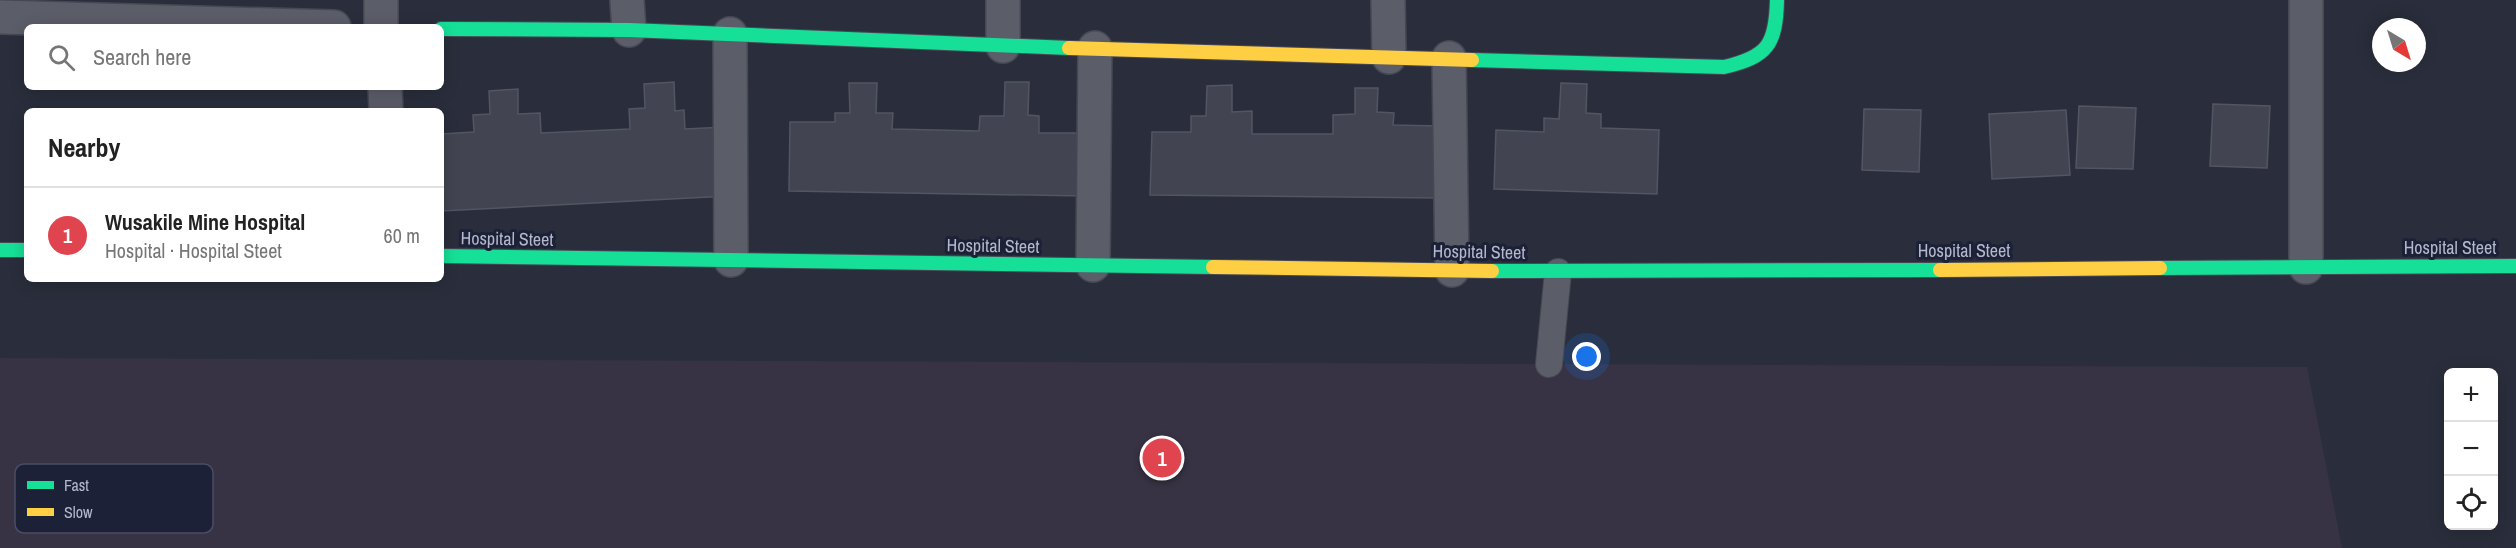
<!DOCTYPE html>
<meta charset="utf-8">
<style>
:root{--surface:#fff;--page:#f2f2f2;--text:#222;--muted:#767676;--line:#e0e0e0;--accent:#db2777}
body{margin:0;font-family:"Archivo Narrow",sans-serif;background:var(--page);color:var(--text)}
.controls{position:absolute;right:18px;bottom:18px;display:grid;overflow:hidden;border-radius:9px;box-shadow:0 3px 15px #0003}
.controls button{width:54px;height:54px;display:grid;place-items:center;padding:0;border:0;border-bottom:2px solid var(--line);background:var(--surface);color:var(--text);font:30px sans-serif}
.compass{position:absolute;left:2372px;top:18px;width:54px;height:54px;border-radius:50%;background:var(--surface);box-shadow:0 3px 15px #0003;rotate:142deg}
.you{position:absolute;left:1587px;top:357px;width:21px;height:21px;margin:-15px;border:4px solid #fff;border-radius:50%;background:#1a73e8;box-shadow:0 0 0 9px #1a73e833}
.badge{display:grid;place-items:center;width:39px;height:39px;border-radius:50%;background:var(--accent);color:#fff;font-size:20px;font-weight:700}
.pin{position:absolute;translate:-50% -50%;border:3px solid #fff;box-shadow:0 2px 6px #0006}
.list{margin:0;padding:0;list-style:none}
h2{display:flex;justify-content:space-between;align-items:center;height:78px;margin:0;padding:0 24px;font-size:26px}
h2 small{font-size:20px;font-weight:400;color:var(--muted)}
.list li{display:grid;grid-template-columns:39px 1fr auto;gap:18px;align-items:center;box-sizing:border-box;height:96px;padding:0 24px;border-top:2px solid var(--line)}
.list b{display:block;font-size:22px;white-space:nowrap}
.list p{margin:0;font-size:20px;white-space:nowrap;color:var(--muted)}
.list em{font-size:20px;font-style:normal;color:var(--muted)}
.icon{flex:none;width:33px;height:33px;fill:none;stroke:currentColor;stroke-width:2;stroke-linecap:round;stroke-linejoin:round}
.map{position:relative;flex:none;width:2516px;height:548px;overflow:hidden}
.search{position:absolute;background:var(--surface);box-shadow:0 3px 15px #0003;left:24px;top:24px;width:420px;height:66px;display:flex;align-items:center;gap:15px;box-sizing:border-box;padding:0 21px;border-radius:9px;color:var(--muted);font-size:22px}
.panel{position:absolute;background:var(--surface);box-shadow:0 3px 15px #0003;left:24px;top:108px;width:420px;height:174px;border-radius:9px}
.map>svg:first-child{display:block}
</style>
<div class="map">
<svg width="2516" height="548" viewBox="0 0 2516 548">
<rect width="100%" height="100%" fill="#2a2e3c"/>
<polygon fill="#383344" points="0,358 2307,367 2342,548 0,548"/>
<g fill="#424551" stroke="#525562" stroke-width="1.5">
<polygon points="674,82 675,111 684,110 685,129 725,127 728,196 441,211 441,134 474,132 473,115 490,114 489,91 518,89 518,114 540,113 541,133 630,129 629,109 645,108 644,84"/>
<polygon points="1005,82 1029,82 1028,115 1039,116 1039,133 1085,133 1084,196 789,191 790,122 835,122 835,113 850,113 849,83 877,83 876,113 893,113 892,129 979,131 980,116 1004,116"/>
<polygon points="1561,83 1587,84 1586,113 1601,114 1601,128 1659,130 1657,194 1494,189 1496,130 1544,132 1544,118 1559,119"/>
<polygon points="1232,85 1232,112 1252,111 1252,134 1333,134 1333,115 1355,114 1355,88 1378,88 1377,112 1394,113 1393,125 1440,126 1439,198 1150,195 1152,132 1191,132 1191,116 1206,116 1207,86"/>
<polygon points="2213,104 2270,106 2267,168 2210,166"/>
<polygon points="2079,106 2136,108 2133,169 2076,168"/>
<polygon points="1864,109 1921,110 1919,172 1862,170"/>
<polygon points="2066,110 2070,175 1992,179 1989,114"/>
</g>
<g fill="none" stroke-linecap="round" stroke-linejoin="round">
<defs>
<polyline id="lane" points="1549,364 1558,272"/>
<g id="street">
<polyline points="381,0 381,27"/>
<polyline points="627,0 629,30"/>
<polyline points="1003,0 1003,46"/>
<polyline points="1388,0 1389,57"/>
<polyline points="0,17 334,27"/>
<polyline points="730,34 731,260"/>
<polyline points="1449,58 1452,270"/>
<polyline points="385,87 386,111"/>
<polyline points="1093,265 1095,48"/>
<polyline points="2306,267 2306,0"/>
</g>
<g id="fast">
<polyline points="441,29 629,30 1069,48"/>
<path d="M1472,60L1724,67C1768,57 1776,44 1777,0"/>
<polyline points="0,250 27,250"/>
<polyline points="441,256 1213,267"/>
<polyline points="2160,268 2516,266"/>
<polyline points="1492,271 1940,270"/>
</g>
<g id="slow">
<polyline points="1069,48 1472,60"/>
<polyline points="1213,267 1492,271"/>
<polyline points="1940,270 2160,268"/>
</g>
</defs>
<use href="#lane" stroke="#464954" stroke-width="28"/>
<use href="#street" stroke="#464954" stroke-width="36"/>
<use href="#fast" stroke="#464954" stroke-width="16"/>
<use href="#slow" stroke="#464954" stroke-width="16"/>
<use href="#lane" stroke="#5b5d69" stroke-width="26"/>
<use href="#street" stroke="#5b5d69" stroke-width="33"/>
<use href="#fast" stroke="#16e098" stroke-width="14"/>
<use href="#slow" stroke="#ffcf43" stroke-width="14"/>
</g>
<g text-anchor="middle" stroke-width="6" stroke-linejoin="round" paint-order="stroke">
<g font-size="18" fill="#b4b8cc" stroke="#1c2137">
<text transform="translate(507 239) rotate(1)" y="6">Hospital Steet</text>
<text transform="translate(993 246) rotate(1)" y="6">Hospital Steet</text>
<text x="2450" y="254">Hospital Steet</text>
<text x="1964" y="257">Hospital Steet</text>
<text transform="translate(1479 252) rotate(1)" y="6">Hospital Steet</text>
</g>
</g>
<rect x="15" y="464" width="198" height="69" rx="9" fill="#1c2137" stroke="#4a4e64" stroke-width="1.5"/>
<rect x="27" y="481" width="27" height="8" fill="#16e098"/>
<rect x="27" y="508" width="27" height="8" fill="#ffcf43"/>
<g font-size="16" fill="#b4b8cc">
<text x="64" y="491">Fast</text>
<text x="64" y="518">Slow</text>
</g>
</svg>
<div class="controls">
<button>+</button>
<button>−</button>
<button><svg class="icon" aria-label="locate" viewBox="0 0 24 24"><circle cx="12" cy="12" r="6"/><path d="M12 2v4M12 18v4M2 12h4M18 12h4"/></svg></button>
</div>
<svg class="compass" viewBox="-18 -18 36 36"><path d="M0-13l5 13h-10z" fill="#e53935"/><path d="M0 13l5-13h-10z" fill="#767676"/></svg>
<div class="you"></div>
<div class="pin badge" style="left:1162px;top:458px;background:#e0444e">1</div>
<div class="search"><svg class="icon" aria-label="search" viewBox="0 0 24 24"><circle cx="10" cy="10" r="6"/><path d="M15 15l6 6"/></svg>Search here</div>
<section class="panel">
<h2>Nearby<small></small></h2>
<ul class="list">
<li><span class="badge" style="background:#e0444e">1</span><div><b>Wusakile Mine Hospital</b><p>Hospital · Hospital Steet</p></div><em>60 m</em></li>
</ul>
</section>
</div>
